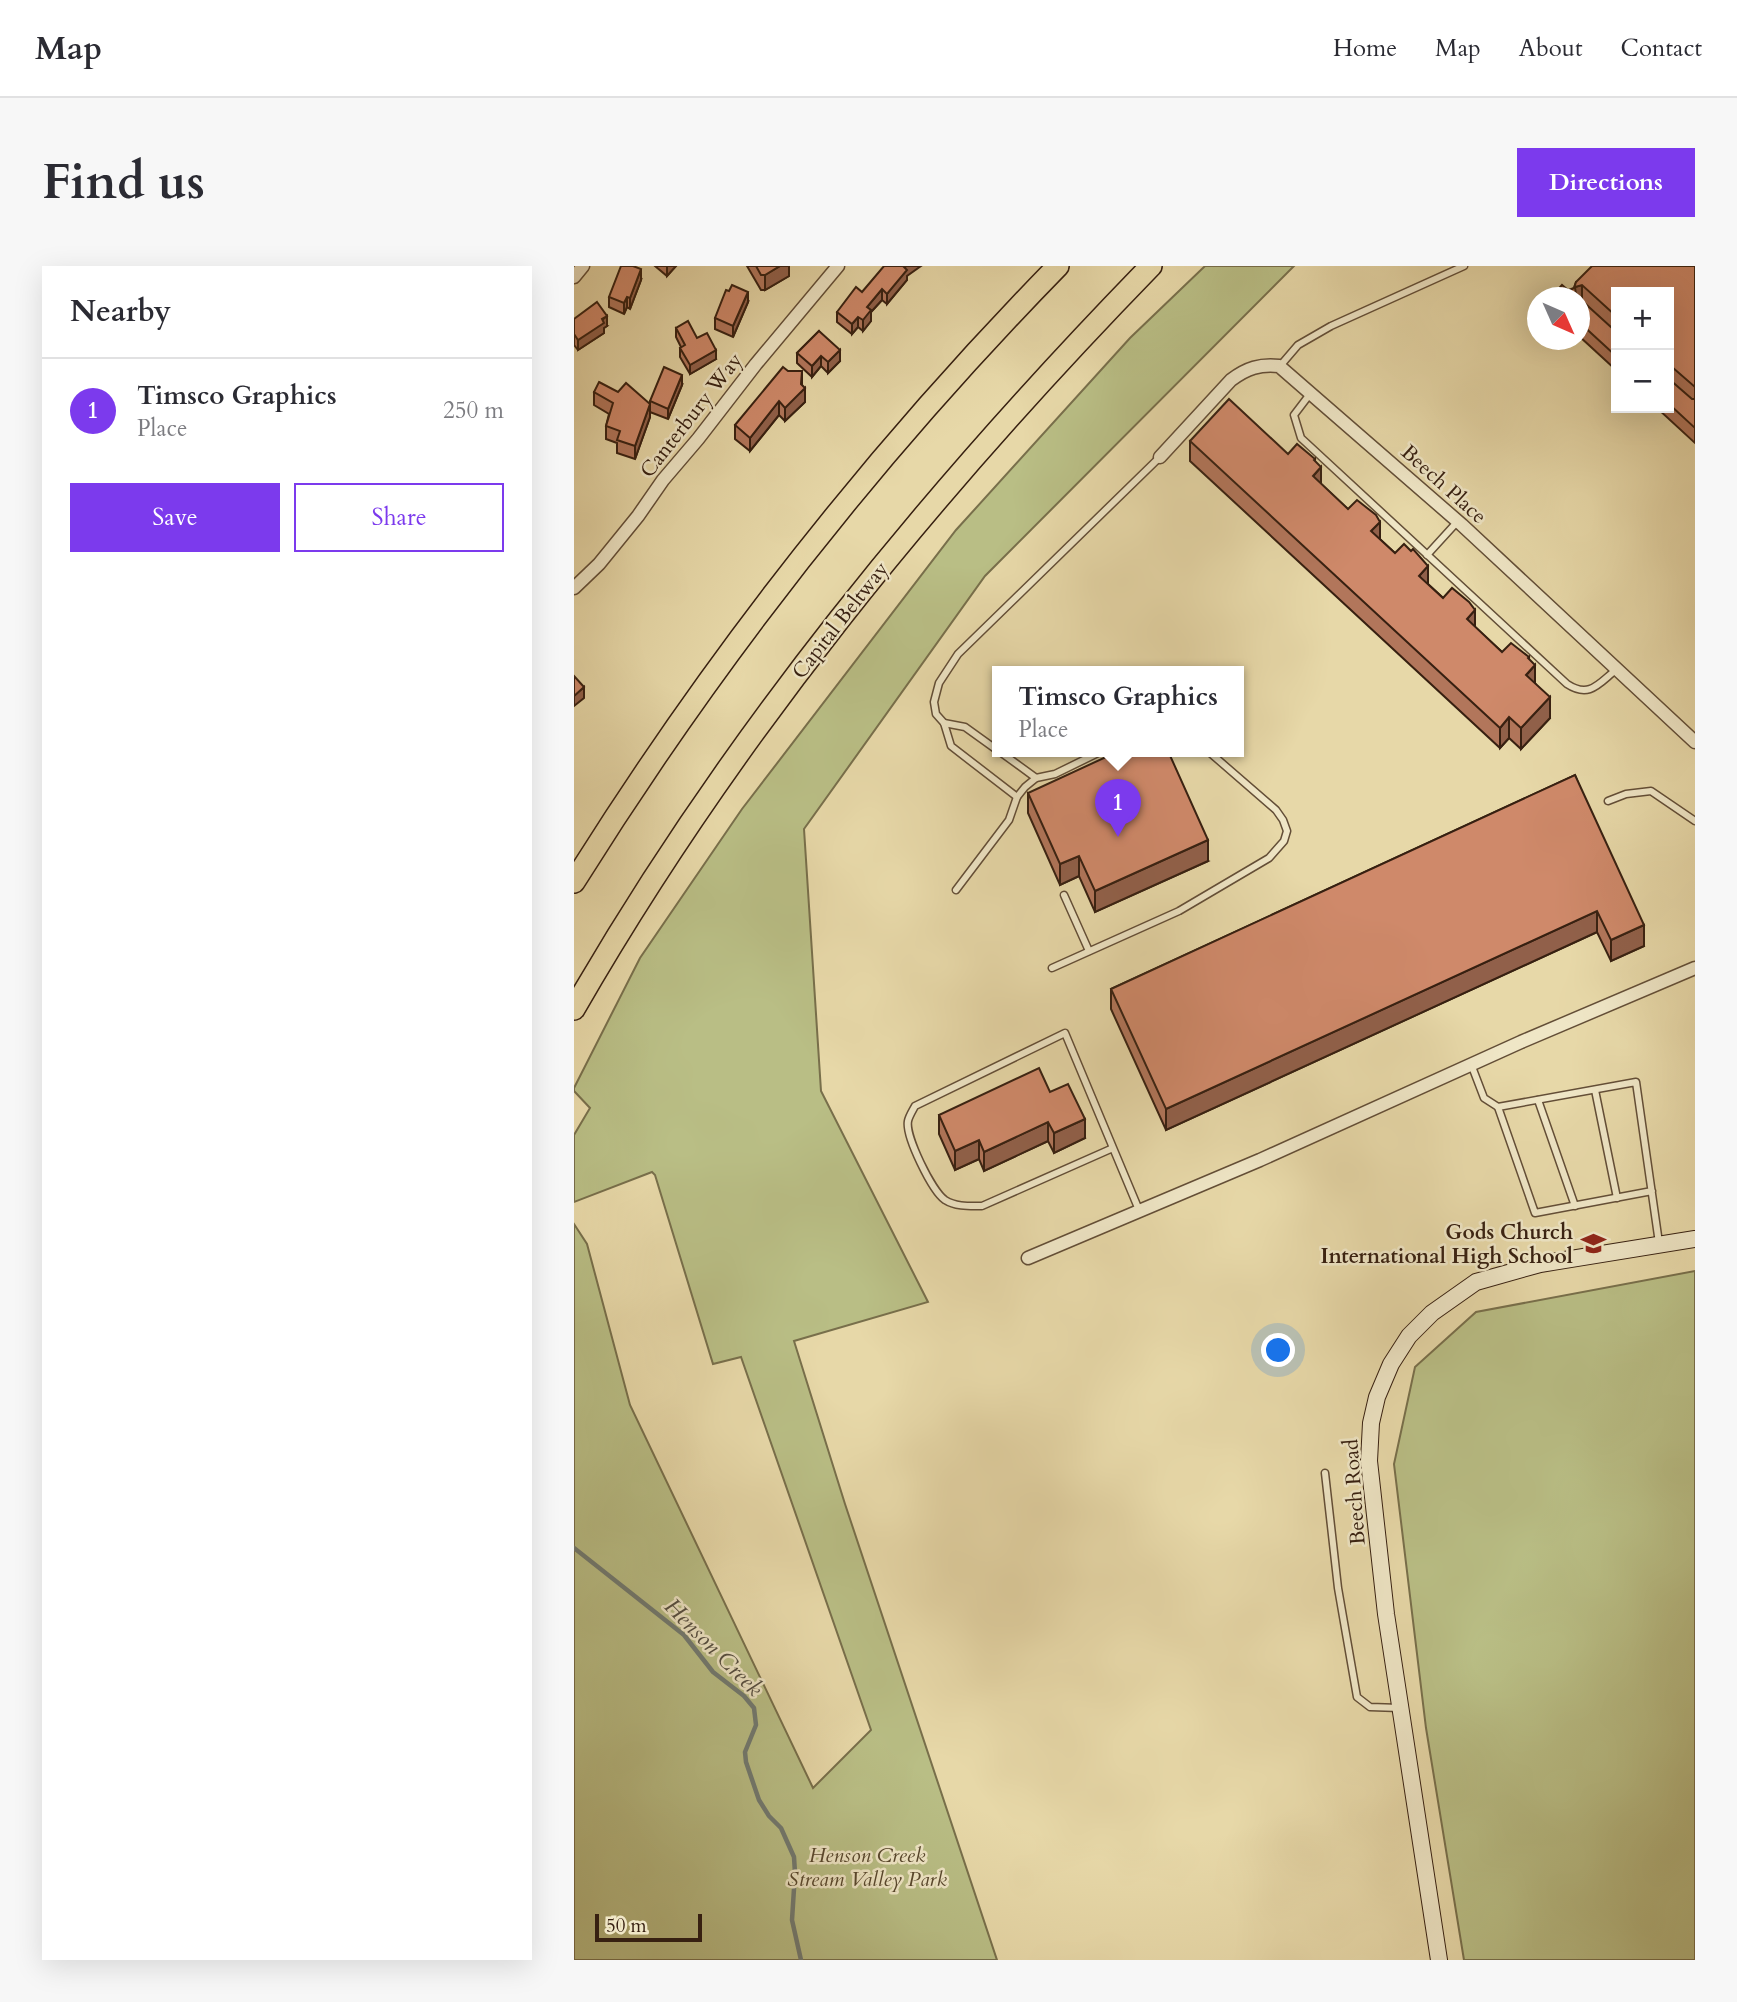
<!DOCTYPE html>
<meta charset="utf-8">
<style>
:root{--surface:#fff;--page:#f7f7f7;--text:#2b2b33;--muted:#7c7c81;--line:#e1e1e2;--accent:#7c3aed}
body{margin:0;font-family:Cardo,serif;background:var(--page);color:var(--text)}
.controls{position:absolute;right:21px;top:21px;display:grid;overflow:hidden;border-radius:0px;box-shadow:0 7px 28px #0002}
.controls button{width:63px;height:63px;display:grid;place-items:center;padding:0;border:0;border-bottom:2px solid var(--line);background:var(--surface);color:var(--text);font:35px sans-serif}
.compass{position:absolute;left:953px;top:21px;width:63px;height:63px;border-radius:50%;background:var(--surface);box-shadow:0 7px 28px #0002;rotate:135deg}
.scale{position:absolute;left:21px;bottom:18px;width:107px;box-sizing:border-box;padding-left:7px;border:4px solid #372011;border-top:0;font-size:19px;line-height:24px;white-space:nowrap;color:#372011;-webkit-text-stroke:5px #efe6c6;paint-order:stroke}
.you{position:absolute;left:705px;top:1085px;width:24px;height:24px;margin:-18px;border:5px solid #fff;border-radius:50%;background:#1a73e8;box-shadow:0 0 0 10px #1a73e833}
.badge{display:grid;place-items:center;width:46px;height:46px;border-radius:50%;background:var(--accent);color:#fff;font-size:23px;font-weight:700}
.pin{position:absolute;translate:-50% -58px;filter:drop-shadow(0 2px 4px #0008)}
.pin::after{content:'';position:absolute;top:37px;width:24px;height:21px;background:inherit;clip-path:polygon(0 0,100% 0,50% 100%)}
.popup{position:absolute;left:418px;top:400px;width:252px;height:91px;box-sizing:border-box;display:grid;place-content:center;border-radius:0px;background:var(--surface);filter:drop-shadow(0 2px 5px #0005);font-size:23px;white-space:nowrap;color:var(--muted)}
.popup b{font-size:26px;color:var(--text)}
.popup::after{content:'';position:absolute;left:50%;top:100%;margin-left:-14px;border:14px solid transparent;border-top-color:var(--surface)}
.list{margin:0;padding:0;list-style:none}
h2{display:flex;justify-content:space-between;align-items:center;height:91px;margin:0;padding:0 28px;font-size:30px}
h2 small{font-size:23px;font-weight:400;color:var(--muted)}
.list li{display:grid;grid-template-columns:46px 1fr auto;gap:21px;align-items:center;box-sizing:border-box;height:105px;padding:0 28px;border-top:2px solid var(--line)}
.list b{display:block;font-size:26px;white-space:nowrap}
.list p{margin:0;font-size:23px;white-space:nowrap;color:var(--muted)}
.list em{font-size:23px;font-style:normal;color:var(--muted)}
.actions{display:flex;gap:14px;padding:21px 28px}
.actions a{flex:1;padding:16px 0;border:2px solid var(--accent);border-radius:0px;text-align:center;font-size:24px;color:var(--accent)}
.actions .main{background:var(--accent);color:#fff}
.map{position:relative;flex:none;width:1121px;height:1694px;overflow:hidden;border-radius:0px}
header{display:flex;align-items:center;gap:42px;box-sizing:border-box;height:98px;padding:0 35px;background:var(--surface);border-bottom:2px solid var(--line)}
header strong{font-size:33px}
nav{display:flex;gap:38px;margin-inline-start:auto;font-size:24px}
.intro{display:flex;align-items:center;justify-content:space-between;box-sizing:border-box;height:168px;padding:0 42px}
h1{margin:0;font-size:49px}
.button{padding:18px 32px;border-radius:0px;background:var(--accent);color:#fff;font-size:24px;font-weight:700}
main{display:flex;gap:42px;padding:0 42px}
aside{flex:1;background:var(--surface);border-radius:0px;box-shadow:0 7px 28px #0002}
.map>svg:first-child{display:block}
</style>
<header>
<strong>Map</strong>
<nav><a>Home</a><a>Map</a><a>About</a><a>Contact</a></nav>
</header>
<div class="intro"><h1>Find us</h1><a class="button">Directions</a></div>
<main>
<aside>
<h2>Nearby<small></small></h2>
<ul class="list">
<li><span class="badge">1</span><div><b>Timsco Graphics</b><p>Place</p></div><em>250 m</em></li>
</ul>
<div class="actions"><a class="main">Save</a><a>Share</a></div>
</aside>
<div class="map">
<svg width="1121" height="1694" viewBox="0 0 1121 1694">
<rect width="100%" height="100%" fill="#e7d8a8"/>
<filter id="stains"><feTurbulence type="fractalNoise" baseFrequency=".00286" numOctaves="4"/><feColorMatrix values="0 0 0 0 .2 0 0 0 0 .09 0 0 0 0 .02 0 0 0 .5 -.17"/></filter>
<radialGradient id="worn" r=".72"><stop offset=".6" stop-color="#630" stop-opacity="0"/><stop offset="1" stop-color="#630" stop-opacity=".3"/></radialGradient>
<g fill="#b9be85" stroke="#786f4b" stroke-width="2">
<polygon points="631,0 720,0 411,310 230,563 247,825 354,1036 220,1075 271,1238 423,1694 0,1694 0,958 13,978 56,1139 239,1522 297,1464 167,1091 139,1098 81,909 78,906 0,936 0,869 16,842 0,825 0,822 66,692 168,543 382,264 556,72"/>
<polygon points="1121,1005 1121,1694 890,1694 852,1462 820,1198 841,1101 902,1046"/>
</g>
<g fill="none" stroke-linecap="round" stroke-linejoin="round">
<polyline stroke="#727b72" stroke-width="4.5" points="0,1282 110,1369 139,1406 170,1430 180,1442 182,1459 171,1486 172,1496 185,1534 195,1550 207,1562 220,1591 221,1607 218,1654 227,1694"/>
<defs>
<g id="lane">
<polyline points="706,100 724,79 757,60 890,0"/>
<path d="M736,128L720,149L727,172L993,418C1016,433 1025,417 1043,403"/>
<polyline points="853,289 884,255"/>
<polyline points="370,457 391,461 423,484"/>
<polyline points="425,485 462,512"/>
<polyline points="443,531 377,480 370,457 362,448 360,436 365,417 384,388 586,191"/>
<polyline points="1034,535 1052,528 1077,525 1121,555"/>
<polyline points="382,624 435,554 443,531 451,521 462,512 481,508 528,485"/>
<polyline points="490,629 515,685"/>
<polyline points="478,702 605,645 695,592 710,575 713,565 709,554 702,544 634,485"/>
<polyline points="897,798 910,832 924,841"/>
<polyline points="1021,824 1043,932"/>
<polyline points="964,834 1001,940"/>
<path d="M539,882L408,940C396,940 382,941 371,934C358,925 331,870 334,855C335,850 339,844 341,840L491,767C516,826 540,885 565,944"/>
<polyline points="1078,925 961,947 924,841 1062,816 1085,977"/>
<polyline points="751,1207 764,1322 783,1431 796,1441 826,1442"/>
</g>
<g id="street">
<polyline points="0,11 9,0"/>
<path d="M586,191L657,114C673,102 686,98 705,100L888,259L1121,476"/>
<polyline points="0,322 25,298 64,250 89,214 124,173 182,98 264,0"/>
<polyline points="454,992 686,894 947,776 1121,702"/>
</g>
<polyline id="secondary" points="865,1694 812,1348 795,1195 797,1157 803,1131 817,1098 835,1070 858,1047 902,1016 966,998 1121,973"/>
<g id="highway">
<path d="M0,616C138,395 302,186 484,0"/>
<path d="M0,743C157,470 358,225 577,0"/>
</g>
</defs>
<use href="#lane" stroke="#634e37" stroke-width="9"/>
<use href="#street" stroke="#634e37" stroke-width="15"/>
<use href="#secondary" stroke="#372011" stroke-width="18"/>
<use href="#highway" stroke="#372011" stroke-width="24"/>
<use href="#lane" stroke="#efe6c6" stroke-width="6"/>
<use href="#street" stroke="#efe6c6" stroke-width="12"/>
<use href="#secondary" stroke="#efe6c6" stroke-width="16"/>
<use href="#highway" stroke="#e7d8a8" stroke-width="21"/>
</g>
<g fill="#b2765b" stroke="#372011" stroke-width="2">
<polygon points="81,0 102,0 93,10"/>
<polygon points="173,0 215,0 215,10 191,24 187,24"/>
<polygon points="1121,0 1121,177 1083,142 1095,142 1095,26 1042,26 1042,104 1005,70 1005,32 978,32 978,30 1000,22 1002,16"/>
<polygon points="333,10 333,14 313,38 308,34 297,46 297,55 289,65 284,61 278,68 263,56 263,46"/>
<polygon points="67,14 56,43 53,41 50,48 35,41 35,31"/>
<polygon points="174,36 159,71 141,63 141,52"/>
<polygon points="0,53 33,60 30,62 30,67 4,84 0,79"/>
<polygon points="102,62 123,72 142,93 116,108 106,91 106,82 107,81 102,71"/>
<polygon points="245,65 266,95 254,107 247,100 238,111 223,97 223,87"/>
<polygon points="108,119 94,153 76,146 76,151 61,193 43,187 43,177 32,173 32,160 35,148 20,139 20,126 44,126 76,138 76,135"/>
<polygon points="228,120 231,136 211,155 205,149 176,185 161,173 161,159"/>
<polygon points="616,175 714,188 741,195 747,218 854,318 928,386 955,394 961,417 976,452 947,483 935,472 926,482 616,195"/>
<polygon points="1001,509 1070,680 1037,695 1023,666 592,864 537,743 537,723"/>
<polygon points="454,527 634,595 521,646 505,610 486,619 454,547"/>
<polygon points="476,826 511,872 480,887 474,875 410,905 405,893 381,904 365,868 365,849"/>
</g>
<g fill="#91604a" stroke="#372011" stroke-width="2">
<polygon points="93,0 102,0 93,10"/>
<polygon points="206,0 215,0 215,10 191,24 191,9"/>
<polygon points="332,0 347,0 333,10 333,14 313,38 313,28"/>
<polygon points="67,3 67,14 56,43 56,32"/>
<polygon points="1008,19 1008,34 1001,32 1001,21"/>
<polygon points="308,23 308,34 297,46 297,55 289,65 289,54 293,41"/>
<polygon points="174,26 174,36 159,71 159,60"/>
<polygon points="53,31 53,41 50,48 50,37"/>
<polygon points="33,50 33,60 30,62 30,67 4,84 4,74"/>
<polygon points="284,51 284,61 278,68 278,58"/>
<polygon points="142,84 142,93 116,108 116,99"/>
<polygon points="266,84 266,95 254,107 254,96"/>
<polygon points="247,90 247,100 238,111 238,100"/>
<polygon points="228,105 228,125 231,122 231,136 211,155 211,142"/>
<polygon points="108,109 108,119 94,153 94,143"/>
<polygon points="205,135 205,149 176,185 176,172"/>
<polygon points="76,138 76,151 61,193 61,180"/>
<polygon points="741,193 741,208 747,201 747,222 739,231 740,194"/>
<polygon points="806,256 806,276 797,265"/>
<polygon points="854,300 854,321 845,310"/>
<polygon points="901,344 901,365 893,353"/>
<polygon points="955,391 955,406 961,399 961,420 952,409 954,392"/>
<polygon points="10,421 10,432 0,440 0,430"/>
<polygon points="976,431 976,452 947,483 947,462"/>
<polygon points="935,451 935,472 926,482 926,462"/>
<polygon points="634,574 634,595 521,646 521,625"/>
<polygon points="505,590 505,610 486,619 486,598"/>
<polygon points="1023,645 1023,666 592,864 592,843"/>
<polygon points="1070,659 1070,680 1037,695 1037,674"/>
<polygon points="511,853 511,872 480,887 480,867"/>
<polygon points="474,856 474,875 410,905 410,886"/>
<polygon points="405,874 405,893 381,904 381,885"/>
</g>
<g fill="#cf896a" stroke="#372011" stroke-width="2">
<polygon points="47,0 59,0 67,3 56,32 53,31 50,37 35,31"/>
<polygon points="182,0 206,0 191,9 187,9"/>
<polygon points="310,0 332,0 330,1 333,4 313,28 308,23 293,41 297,44 289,54 284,51 278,58 263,46 282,21 288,26"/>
<polygon points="1018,0 1121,0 1121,121 1098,101 1095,101 1095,26 1042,26 1042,50 1008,19 1001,21 1002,29 1005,32 979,32 978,30 988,19 995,25 1000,22 1002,16"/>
<polygon points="158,19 174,26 159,60 141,52 152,24 155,25"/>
<polygon points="1005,32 1038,62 1042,62 1042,90 1005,56"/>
<polygon points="23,36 33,50 28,53 30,57 4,74 0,68 0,53"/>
<polygon points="114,55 123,72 133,67 142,84 116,99 106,82 111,79 102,62"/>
<polygon points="245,65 266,84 254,96 247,90 238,100 223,87"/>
<polygon points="90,101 108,109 94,143 76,135"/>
<polygon points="209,101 214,105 228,105 227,118 231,122 211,142 205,135 176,172 161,159"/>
<polygon points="1095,113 1118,133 1121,133 1121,162 1095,138"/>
<polygon points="25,116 44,126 52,117 76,138 61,180 43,174 46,165 32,160 39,137 20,126"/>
<polygon points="655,133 714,188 723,178 741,193 740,194 747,201 739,210 774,243 783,234 802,249 806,256 797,265 821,287 830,278 837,285 839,283 854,300 845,310 869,332 878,322 895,336 901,344 893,353 928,386 937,377 955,391 954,392 961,399 952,409 976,431 947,462 935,451 926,462 616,175"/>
<polygon points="0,410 10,421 0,430"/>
<polygon points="545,485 594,485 634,574 521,625 505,590 486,598 454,527"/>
<polygon points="1001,509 1070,659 1037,674 1023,645 592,843 537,723"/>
<polygon points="465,802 476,826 494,818 511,853 480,867 474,856 410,886 405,874 381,885 365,849"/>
</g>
<defs>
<symbol id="school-bare" viewBox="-9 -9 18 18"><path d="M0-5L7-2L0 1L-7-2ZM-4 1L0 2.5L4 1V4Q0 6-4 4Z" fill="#8f2418" stroke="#efe6c6" stroke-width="2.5" paint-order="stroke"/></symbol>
</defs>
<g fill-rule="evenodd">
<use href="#school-bare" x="1002" y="960" width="35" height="35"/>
</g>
<g text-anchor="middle" stroke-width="5" stroke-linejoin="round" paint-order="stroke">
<g font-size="21" fill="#372011" stroke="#efe6c6">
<text transform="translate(117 149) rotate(-52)" y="7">Canterbury Way</text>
<text transform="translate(870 218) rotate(42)" y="7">Beech Place</text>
<text transform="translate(266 354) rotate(-52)" y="7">Capital Beltway</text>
<text transform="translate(780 1226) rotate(-94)" y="7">Beech Road</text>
</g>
<g font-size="21" font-weight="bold" fill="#372011" stroke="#efe6c6" text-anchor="end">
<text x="999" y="973">Gods Church<tspan x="999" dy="24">International High School</tspan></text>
</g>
<g font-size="21" font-style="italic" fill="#58482e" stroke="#efe6c6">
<text x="293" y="1596">Henson Creek<tspan x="293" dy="24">Stream Valley Park</tspan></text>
</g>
<g font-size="23" font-style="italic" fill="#554e41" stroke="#efe6c6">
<text transform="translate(140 1381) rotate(45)" y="8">Henson Creek</text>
</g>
</g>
<rect width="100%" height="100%" filter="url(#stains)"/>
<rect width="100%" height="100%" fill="url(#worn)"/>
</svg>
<div class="controls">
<button>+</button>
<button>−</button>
</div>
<svg class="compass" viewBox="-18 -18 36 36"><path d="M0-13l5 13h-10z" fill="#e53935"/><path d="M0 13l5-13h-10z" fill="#7c7c81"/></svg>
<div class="scale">50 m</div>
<div class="you"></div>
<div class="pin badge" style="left:544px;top:571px">1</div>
<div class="popup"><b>Timsco Graphics</b>Place</div>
</div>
</main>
